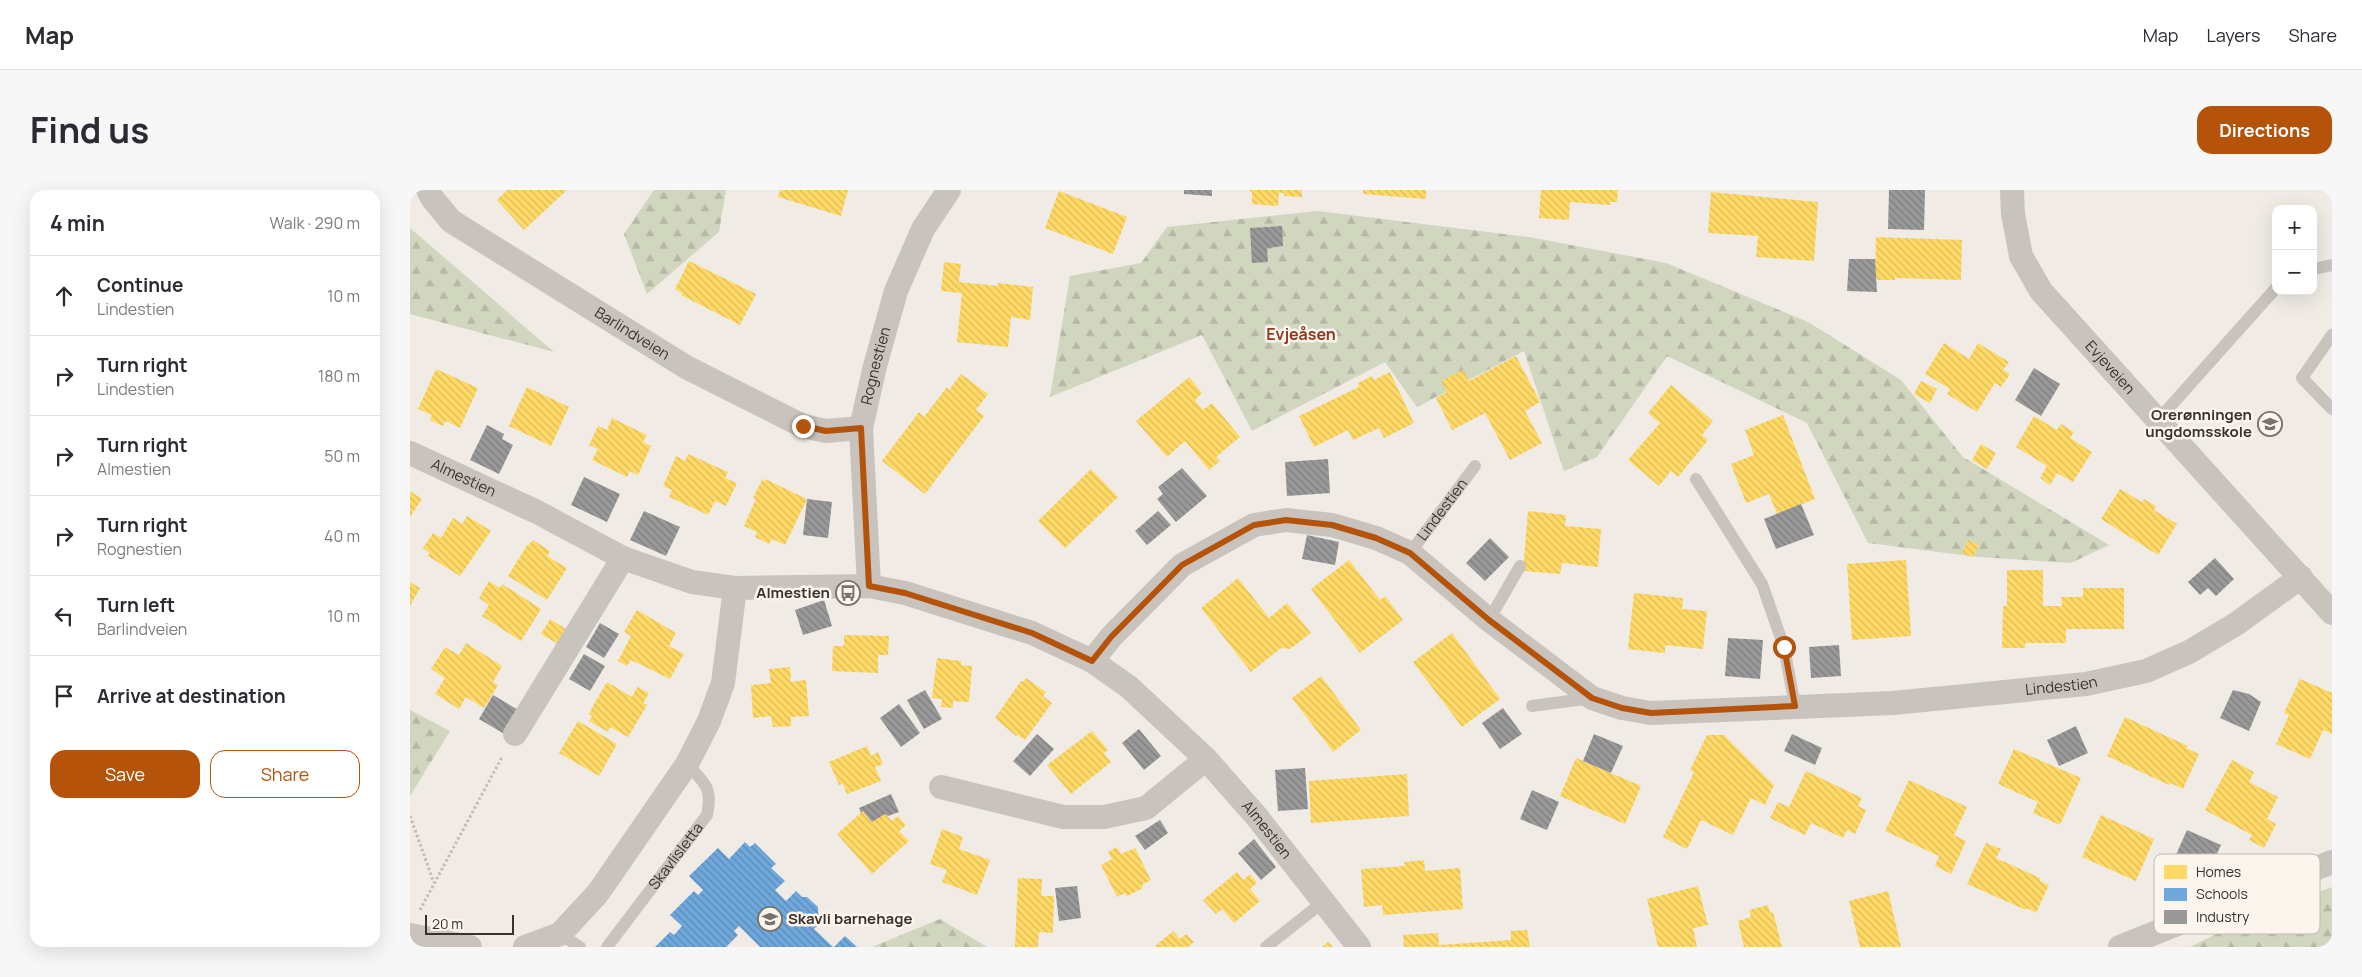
<!DOCTYPE html>
<meta charset="utf-8">
<style>
:root{--surface:#fff;--page:#f7f7f7;--text:#2b2b33;--muted:#7c7c81;--line:#e1e1e2;--accent:#b45309}
body{margin:0;font-family:Manrope,sans-serif;background:var(--page);color:var(--text)}
.controls{position:absolute;right:15px;top:15px;display:grid;overflow:hidden;border-radius:10px;box-shadow:0 5px 20px #0002}
.controls button{width:45px;height:45px;display:grid;place-items:center;padding:0;border:0;border-bottom:1px solid var(--line);background:var(--surface);color:var(--text);font:25px sans-serif}
.scale{position:absolute;left:15px;bottom:12px;width:89px;box-sizing:border-box;padding-left:5px;border:2px solid #3b302b;border-top:0;font-size:14px;line-height:18px;white-space:nowrap;color:#3b302b;-webkit-text-stroke:4px #fbf5ee;paint-order:stroke}
.stop{position:absolute;width:15px;height:15px;margin:-11px;border:4px solid #b45309;border-radius:50%;background:#fff}
.stop.end{background:#b45309;border-color:#fff;box-shadow:0 1px 5px #0008}
.list{margin:0;padding:0;list-style:none}
h2{display:flex;justify-content:space-between;align-items:center;height:65px;margin:0;padding:0 20px;font-size:21px}
h2 small{font-size:16px;font-weight:400;color:var(--muted)}
.list li{display:grid;grid-template-columns:32px 1fr auto;gap:15px;align-items:center;box-sizing:border-box;height:80px;padding:0 20px;border-top:1px solid var(--line)}
.list b{display:block;font-size:19px;white-space:nowrap}
.list p{margin:0;font-size:16px;white-space:nowrap;color:var(--muted)}
.list em{font-size:16px;font-style:normal;color:var(--muted)}
.actions{display:flex;gap:10px;padding:15px 20px}
.actions a{flex:1;padding:11px 0;border:1px solid var(--accent);border-radius:15px;text-align:center;font-size:18px;color:var(--accent)}
.actions .main{background:var(--accent);color:#fff}
.icon{flex:none;width:28px;height:28px;fill:none;stroke:currentColor;stroke-width:2;stroke-linecap:round;stroke-linejoin:round}
.map{position:relative;flex:none;width:1922px;height:757px;overflow:hidden;border-radius:15px}
header{display:flex;align-items:center;gap:30px;box-sizing:border-box;height:70px;padding:0 25px;background:var(--surface);border-bottom:1px solid var(--line)}
header strong{font-size:24px}
nav{display:flex;gap:28px;margin-inline-start:auto;font-size:18px}
.intro{display:flex;align-items:center;justify-content:space-between;box-sizing:border-box;height:120px;padding:0 30px}
h1{margin:0;font-size:35px}
.button{padding:12px 22px;border-radius:15px;background:var(--accent);color:#fff;font-size:18px;font-weight:700}
main{display:flex;gap:30px;padding:0 30px}
aside{flex:1;background:var(--surface);border-radius:15px;box-shadow:0 5px 20px #0002}
.map>svg:first-child{display:block}
</style>
<header>
<strong>Map</strong>
<nav><a>Map</a><a>Layers</a><a>Share</a></nav>
</header>
<div class="intro"><h1>Find us</h1><a class="button">Directions</a></div>
<main>
<aside>
<h2>4 min<small>Walk · 290 m</small></h2>
<ul class="list">
<li><svg class="icon" aria-label="ahead" viewBox="0 0 24 24"><path d="M12 20V5M6 11l6-6 6 6"/></svg><div><b>Continue</b><p>Lindestien</p></div><em>10 m</em></li>
<li><svg class="icon" aria-label="right" viewBox="0 0 24 24"><path d="M7 20v-9h11M14 6l5 5-5 5"/></svg><div><b>Turn right</b><p>Lindestien</p></div><em>180 m</em></li>
<li><svg class="icon" aria-label="right" viewBox="0 0 24 24"><path d="M7 20v-9h11M14 6l5 5-5 5"/></svg><div><b>Turn right</b><p>Almestien</p></div><em>50 m</em></li>
<li><svg class="icon" aria-label="right" viewBox="0 0 24 24"><path d="M7 20v-9h11M14 6l5 5-5 5"/></svg><div><b>Turn right</b><p>Rognestien</p></div><em>40 m</em></li>
<li><svg class="icon" aria-label="left" viewBox="0 0 24 24"><path d="M17 20v-9H6M10 6l-5 5 5 5"/></svg><div><b>Turn left</b><p>Barlindveien</p></div><em>10 m</em></li>
<li><svg class="icon" aria-label="arrive" viewBox="0 0 24 24"><path d="M6 21V4h12l-3 4 3 4H6"/></svg><div><b>Arrive at destination</b></div></li>
</ul>
<div class="actions"><a class="main">Save</a><a>Share</a></div>
</aside>
<div class="map">
<svg width="1922" height="757" viewBox="0 0 1922 757">
<defs>
<pattern id="forest-firs" width="22" height="20" patternUnits="userSpaceOnUse" patternTransform="scale(1.25)"><rect width="22" height="20" fill="#d1d6bf"/><path d="M5 1l3.5 6h-7zM16 11l3.5 6h-7z" fill="#b4b8a4"/></pattern>
<pattern id="homes-back-hatch" width="6" height="6" patternUnits="userSpaceOnUse" patternTransform="scale(1.25)"><rect width="6" height="6" fill="#ffd966"/><path d="M-1 5l2 2M0 0l6 6M5-1l2 2" fill="none" stroke="#dbbb59"/></pattern>
<pattern id="schools-back-hatch" width="6" height="6" patternUnits="userSpaceOnUse" patternTransform="scale(1.25)"><rect width="6" height="6" fill="#6fa8dc"/><path d="M-1 5l2 2M0 0l6 6M5-1l2 2" fill="none" stroke="#5c89b3"/></pattern>
<pattern id="industry-back-hatch" width="6" height="6" patternUnits="userSpaceOnUse" patternTransform="scale(1.25)"><rect width="6" height="6" fill="#999"/><path d="M-1 5l2 2M0 0l6 6M5-1l2 2" fill="none" stroke="#7e7d7d"/></pattern>
</defs>
<rect width="100%" height="100%" fill="#f0ebe5"/>
<g fill="url(#forest-firs)">
<polygon points="244,0 316,0 309,42 237,104 214,44"/>
<polygon points="908,21 1119,47 1256,73 1398,132 1491,190 1553,267 1699,355 1661,373 1568,367 1458,353 1397,233 1257,166 1187,267 1154,281 1114,161 1007,217 975,172 842,241 792,145 640,207 660,86 731,73 757,37"/>
<polygon points="0,38 144,162 0,124"/>
<polygon points="0,520 40,541 0,606"/>
<polygon points="1922,697 1922,757 1780,757 1845,725"/>
<polygon points="530,729 577,757 462,757"/>
</g>
<g fill="url(#homes-back-hatch)">
<polygon points="97,0 157,0 114,40 87,10"/>
<polygon points="370,0 438,0 431,26 368,7"/>
<polygon points="838,0 892,0 892,7 874,6 874,3 869,3 868,16 842,14 842,2"/>
<polygon points="953,0 1016,0 1016,9 953,4"/>
<polygon points="1131,0 1208,0 1207,12 1200,12 1200,15 1160,12 1159,30 1129,28"/>
<polygon points="649,1 717,27 703,64 635,38"/>
<polygon points="1301,2 1408,12 1404,71 1346,67 1348,46 1298,43"/>
<polygon points="1466,47 1552,50 1551,90 1485,88 1485,90 1468,90 1465,86"/>
<polygon points="279,71 346,104 330,135 271,105 272,103 265,99"/>
<polygon points="534,72 551,74 549,92 588,96 588,93 623,97 620,130 601,127 598,157 547,152 552,103 531,101"/>
<polygon points="1534,153 1559,169 1568,153 1599,172 1593,180 1600,184 1591,197 1585,193 1567,222 1537,204 1540,199 1515,184"/>
<polygon points="1106,166 1130,212 1115,221 1132,253 1100,270 1075,223 1042,240 1026,208 1037,202 1031,191 1053,180 1059,191"/>
<polygon points="26,179 68,198 50,238 36,231 33,236 20,230 22,225 8,219"/>
<polygon points="980,182 1004,233 974,248 969,238 943,250 938,240 904,257 889,226 949,197 948,193 962,186 964,190"/>
<polygon points="551,184 578,204 566,220 574,226 515,304 472,271 509,222 514,227 537,197 539,200"/>
<polygon points="779,187 792,203 785,210 793,220 802,213 830,247 806,267 810,271 799,280 775,251 757,267 726,231"/>
<polygon points="1511,191 1527,199 1520,213 1504,204"/>
<polygon points="1261,195 1303,231 1292,245 1298,250 1268,287 1261,281 1249,296 1218,270 1250,233 1238,223"/>
<polygon points="117,197 159,217 141,256 99,236"/>
<polygon points="1373,225 1405,309 1367,324 1359,304 1336,313 1321,274 1344,265 1335,240"/>
<polygon points="1624,226 1647,240 1651,234 1664,242 1660,248 1682,262 1663,292 1647,283 1640,295 1630,288 1637,276 1606,257"/>
<polygon points="202,228 237,245 233,252 241,256 228,285 220,281 217,287 182,270 188,259 179,255 188,236 197,240"/>
<polygon points="1571,254 1586,263 1577,279 1562,270"/>
<polygon points="278,264 318,282 315,288 327,293 316,316 305,311 298,325 259,307 262,300 253,296 266,266 275,271"/>
<polygon points="681,279 708,307 655,358 628,331"/>
<polygon points="355,289 397,309 375,355 362,349 359,354 345,347 347,342 334,336 346,309 343,308 352,290 355,291"/>
<polygon points="1710,299 1732,312 1734,309 1746,316 1744,320 1767,334 1748,365 1691,329"/>
<polygon points="0,301 12,309 0,327"/>
<polygon points="1118,321 1156,325 1155,336 1191,339 1188,377 1152,373 1150,384 1113,381"/>
<polygon points="57,326 81,341 50,386 18,366 20,363 13,358 23,343 31,348 43,328 52,334"/>
<polygon points="123,350 140,361 137,366 157,378 137,410 98,386 118,354 119,355"/>
<polygon points="1558,350 1569,355 1563,367 1552,363"/>
<polygon points="939,370 970,410 975,406 993,430 950,463 901,399"/>
<polygon points="1496,370 1501,446 1442,450 1437,374"/>
<polygon points="1597,380 1633,380 1633,416 1652,416 1651,407 1673,407 1673,398 1714,398 1714,439 1656,439 1656,453 1615,453 1615,458 1592,458 1593,416 1597,416"/>
<polygon points="828,388 859,428 877,413 901,443 880,459 871,458 841,482 791,418"/>
<polygon points="79,391 90,398 92,394 131,419 111,451 72,426 79,415 69,408"/>
<polygon points="0,392 10,398 0,416"/>
<polygon points="1224,403 1273,408 1272,419 1297,421 1293,459 1255,455 1255,463 1218,459"/>
<polygon points="227,420 266,443 259,456 274,464 260,489 221,470 217,476 208,471 221,446 214,442"/>
<polygon points="140,429 156,439 148,454 131,444"/>
<polygon points="1042,443 1090,509 1052,537 1003,472"/>
<polygon points="434,445 479,446 478,465 468,465 468,483 422,481 423,456 434,456"/>
<polygon points="56,453 92,476 83,492 88,495 74,518 56,507 49,519 25,504 35,488 21,479 35,457 49,465"/>
<polygon points="527,468 551,471 551,475 562,476 559,512 543,511 543,518 531,517 532,509 522,508"/>
<polygon points="380,477 381,492 396,490 399,526 381,527 381,536 363,537 361,526 343,528 341,495 361,493 359,479"/>
<polygon points="911,486 951,540 923,562 882,508"/>
<polygon points="616,488 636,502 633,506 642,513 615,550 608,545 606,546 585,528 611,491 613,492"/>
<polygon points="1890,489 1922,503 1922,544 1913,540 1900,569 1866,554 1879,525 1874,523"/>
<polygon points="197,492 222,507 227,497 239,503 233,513 237,515 218,547 200,537 198,542 179,531 182,526 179,524 184,514"/>
<polygon points="1715,527 1778,556 1776,558 1789,564 1773,599 1760,593 1759,595 1697,566"/>
<polygon points="168,531 207,554 189,586 149,563"/>
<polygon points="682,541 698,560 694,563 701,572 661,604 637,575"/>
<polygon points="1297,545 1314,545 1364,595 1355,615 1341,608 1323,645 1291,630 1277,659 1253,647 1284,582 1280,580"/>
<polygon points="457,556 461,566 468,562 473,574 465,577 471,591 437,604 433,594 429,595 419,572"/>
<polygon points="1604,559 1671,588 1650,635 1623,623 1628,612 1588,594"/>
<polygon points="1166,568 1231,596 1215,634 1150,606"/>
<polygon points="1822,570 1844,582 1839,592 1868,607 1857,629 1866,634 1854,658 1839,650 1842,645 1795,620"/>
<polygon points="1396,581 1452,608 1448,616 1456,620 1445,644 1437,640 1433,648 1401,633 1395,645 1360,628 1368,612 1379,617"/>
<polygon points="997,584 999,626 901,633 899,591"/>
<polygon points="1499,590 1557,617 1544,645 1556,651 1541,684 1525,676 1529,666 1475,641"/>
<polygon points="453,621 462,632 475,624 482,631 488,626 496,635 489,641 499,651 462,684 427,644"/>
<polygon points="1691,625 1744,649 1726,691 1672,667"/>
<polygon points="532,639 553,647 549,659 580,670 567,705 532,692 537,680 520,674"/>
<polygon points="1576,653 1591,659 1586,668 1630,688 1630,691 1639,695 1626,723 1617,718 1616,720 1557,694"/>
<polygon points="707,657 711,664 725,658 741,690 732,695 733,698 717,706 715,703 707,707 691,675 702,669 698,662"/>
<polygon points="1014,670 1015,681 1050,678 1053,719 973,725 972,715 954,717 951,679 995,676 994,672"/>
<polygon points="827,682 833,690 840,684 847,693 840,699 850,711 824,733 812,719 806,724 793,710"/>
<polygon points="608,688 632,689 631,706 644,706 643,743 629,742 628,757 605,757"/>
<polygon points="1288,696 1298,735 1283,738 1287,757 1248,757 1237,709"/>
<polygon points="1478,701 1491,757 1450,757 1439,711"/>
<polygon points="1358,715 1360,723 1363,722 1372,757 1334,757 1328,731 1341,727 1339,720"/>
<polygon points="1117,740 1120,757 994,757 993,745 1028,743 1029,755 1101,750 1101,741"/>
<polygon points="763,741 770,749 776,744 784,752 778,757 744,757"/>
<polygon points="918,752 923,757 912,757"/>
</g>
<g fill="url(#schools-back-hatch)">
<polygon points="335,652 340,657 345,653 366,674 361,678 375,691 365,700 376,711 386,701 392,707 397,707 408,717 408,723 414,729 404,739 423,757 350,757 329,736 324,741 328,745 316,757 245,757 260,742 264,745 272,736 260,725 284,701 288,705 293,700 279,686 308,658 319,669"/>
<polygon points="435,746 447,757 424,757"/>
</g>
<g fill="url(#industry-back-hatch)">
<polygon points="774,0 802,0 802,6 774,4"/>
<polygon points="1479,0 1515,0 1514,40 1478,39"/>
<polygon points="872,36 873,56 857,58 858,72 842,73 840,38"/>
<polygon points="1439,69 1465,69 1467,102 1437,101"/>
<polygon points="1624,178 1650,194 1631,226 1605,210"/>
<polygon points="77,235 94,244 92,249 103,255 89,284 60,270"/>
<polygon points="918,269 920,303 877,306 875,272"/>
<polygon points="772,278 797,306 766,332 747,309 753,304 748,297"/>
<polygon points="174,287 210,304 197,332 161,315"/>
<polygon points="397,309 422,312 418,348 393,345"/>
<polygon points="1391,314 1404,345 1366,359 1354,329"/>
<polygon points="234,321 270,337 256,366 220,350"/>
<polygon points="748,321 761,335 737,355 725,341"/>
<polygon points="897,345 929,352 925,375 892,369"/>
<polygon points="1080,348 1099,367 1075,391 1056,373"/>
<polygon points="1805,368 1824,389 1806,406 1798,398 1790,405 1778,392"/>
<polygon points="414,410 422,436 393,445 385,420"/>
<polygon points="190,433 209,444 194,468 176,457"/>
<polygon points="1318,448 1353,450 1350,489 1315,486"/>
<polygon points="1429,455 1431,486 1401,488 1399,457"/>
<polygon points="174,464 195,476 180,501 159,489"/>
<polygon points="515,500 532,529 514,539 497,510"/>
<polygon points="1823,500 1839,504 1851,512 1839,541 1810,528"/>
<polygon points="83,505 110,521 96,545 69,529"/>
<polygon points="489,514 510,543 491,557 470,528"/>
<polygon points="1093,518 1112,544 1090,559 1072,533"/>
<polygon points="1666,536 1678,563 1649,576 1637,550"/>
<polygon points="729,539 751,566 734,580 712,553"/>
<polygon points="627,544 644,559 620,586 603,571"/>
<polygon points="1184,544 1213,556 1201,583 1173,571"/>
<polygon points="1382,544 1412,558 1405,575 1374,561"/>
<polygon points="895,578 898,619 868,621 865,580"/>
<polygon points="1122,600 1149,612 1137,640 1110,629"/>
<polygon points="481,604 489,622 478,626 475,624 462,632 453,621 451,623 449,618"/>
<polygon points="750,630 758,643 735,660 725,646"/>
<polygon points="1777,640 1811,655 1799,681 1765,667"/>
<polygon points="844,649 866,677 851,690 828,663"/>
<polygon points="667,696 671,728 649,731 645,698"/>
</g>
<g fill="none" stroke-linecap="round" stroke-linejoin="round">
<g stroke="#c2bbb6" stroke-width="3" stroke-dasharray="2.5 2.5" stroke-linecap="butt">
<polyline points="0,626 24,693"/>
<polyline points="10,720 92,567"/>
</g>
<g stroke="#c9c3be" stroke-width="12">
<polyline points="1903,79 1922,75"/>
<polyline points="1922,145 1892,188 1922,219"/>
<polyline points="1749,229 1866,98"/>
<polyline points="1286,289 1352,394 1374,457 1385,516"/>
<path id="s1" d="M1000,363L1065,276"/>
<polyline points="1079,430 1110,376"/>
<polyline points="1122,516 1182,508"/>
<polyline points="150,744 170,757"/>
<path id="s2" d="M197,757L297,625C303,598 295,593 277,574"/>
<polyline points="856,757 913,712"/>
</g>
<g stroke="#c9c3be" stroke-width="24">
<path id="s3" d="M18,0L22,8L41,31L276,177L393,236L416,241L451,238"/>
<path id="s4" d="M1602,0L1603,24L1611,66L1631,101L1922,423"/>
<path id="s5" d="M0,263L127,322L213,368L282,392L325,398L459,396L495,403L622,443L682,471L719,497L796,569L847,627L949,757"/>
<path id="s6" d="M459,396L451,238L465,176L486,101L513,39L539,0"/>
<path id="s7" d="M682,471L701,447L772,375L844,335L876,330L922,335L966,348L1000,363L1079,430L1182,508L1212,518L1241,523L1483,513L1676,494L1736,481L1779,462L1826,434L1891,387"/>
<polyline points="105,544 213,368"/>
<polyline points="531,597 653,627 694,627 736,618 796,569"/>
<polyline points="0,745 60,757"/>
<polyline points="115,757 150,744 188,703 277,574 299,531 313,493 325,398"/>
<polyline points="1710,757 1922,672"/>
</g>
</g>
<g fill="none" stroke-linecap="round" stroke-linejoin="round">
<polyline stroke="#b45309" stroke-width="6" points="393,236 416,241 451,238 459,396 495,403 622,443 682,471 701,447 772,375 844,335 876,330 922,335 966,348 1000,363 1079,430 1182,508 1212,518 1241,523 1385,516 1374,457"/>
</g>
<defs>
<symbol id="school-ring" viewBox="-11 -11 22 22"><circle r="9.5" fill="#fbf5ee" stroke="#7a716c" stroke-width="1.5"/><path d="M0-5L7-2L0 1L-7-2ZM-4 1L0 2.5L4 1V4Q0 6-4 4Z" fill="#7a716c"/></symbol>
<symbol id="bus-ring" viewBox="-11 -11 22 22"><circle r="9.5" fill="#fbf5ee" stroke="#7a716c" stroke-width="1.5"/><path d="M-5-6H5V4H4V6H2V4H-2V6H-4V4H-5ZM-3.5-4V0h7V-4ZM-3.5 1.2v1.5H-2V1.2ZM2 1.2v1.5H3.5V1.2Z" fill="#7a716c"/></symbol>
</defs>
<g fill-rule="evenodd">
<use href="#school-ring" x="1846" y="220" width="28" height="28"/>
<use href="#bus-ring" x="424" y="389" width="28" height="28"/>
<use href="#school-ring" x="346" y="715" width="28" height="28"/>
</g>
<g text-anchor="middle" stroke-width="5" stroke-linejoin="round" paint-order="stroke">
<g font-size="15" fill="#3b302b" stroke="#fbf5ee">
<text dy="5" stroke="none"><textPath href="#s3" startOffset="252">Barlindveien</textPath></text>
<text dy="5" stroke="none"><textPath href="#s6" startOffset="222">Rognestien</textPath></text>
<text dy="5" stroke="none"><textPath href="#s4" startOffset="210">Evjeveien</textPath></text>
<text dy="5" stroke="none"><textPath href="#s5" startOffset="59">Almestien</textPath></text>
<text dy="5" stroke="none"><textPath href="#s1" startOffset="54">Lindestien</textPath></text>
<text dy="5" stroke="none"><textPath href="#s7" startOffset="1081">Lindestien</textPath></text>
<text dy="5" stroke="none"><textPath href="#s5" startOffset="968">Almestien</textPath></text>
<text dy="5" stroke="none"><textPath href="#s2" startOffset="114">Skavlisletta</textPath></text>
</g>
<g font-size="15" font-weight="bold" fill="#3b302b" stroke="#fbf5ee" text-anchor="end">
<text x="1842" y="230">Orerønningen<tspan x="1842" dy="17">ungdomsskole</tspan></text>
<text x="420" y="408">Almestien</text>
<text x="378" y="734" text-anchor="start">Skavli barnehage</text>
</g>
<g font-size="16" font-weight="bold" fill="#8c3b22" stroke="#fbf5ee">
<text x="891" y="150">Evjeåsen</text>
</g>
</g>
<rect x="1744" y="664" width="166" height="80" rx="8" fill="#fbf5ee" stroke="#c1bab4" stroke-width="1"/>
<rect x="1754" y="675" width="23" height="14" fill="#ffd966"/>
<rect x="1754" y="698" width="23" height="13" fill="#6fa8dc"/>
<rect x="1754" y="720" width="23" height="14" fill="#999"/>
<g font-size="14" fill="#3b302b">
<text x="1786" y="687">Homes</text>
<text x="1786" y="709">Schools</text>
<text x="1786" y="732">Industry</text>
</g>
</svg>
<div class="controls">
<button>+</button>
<button>−</button>
</div>
<div class="scale">20 m</div>
<div class="stop" style="left:1374px;top:457px"></div>
<div class="stop end" style="left:393px;top:236px"></div>
</div>
</main>
